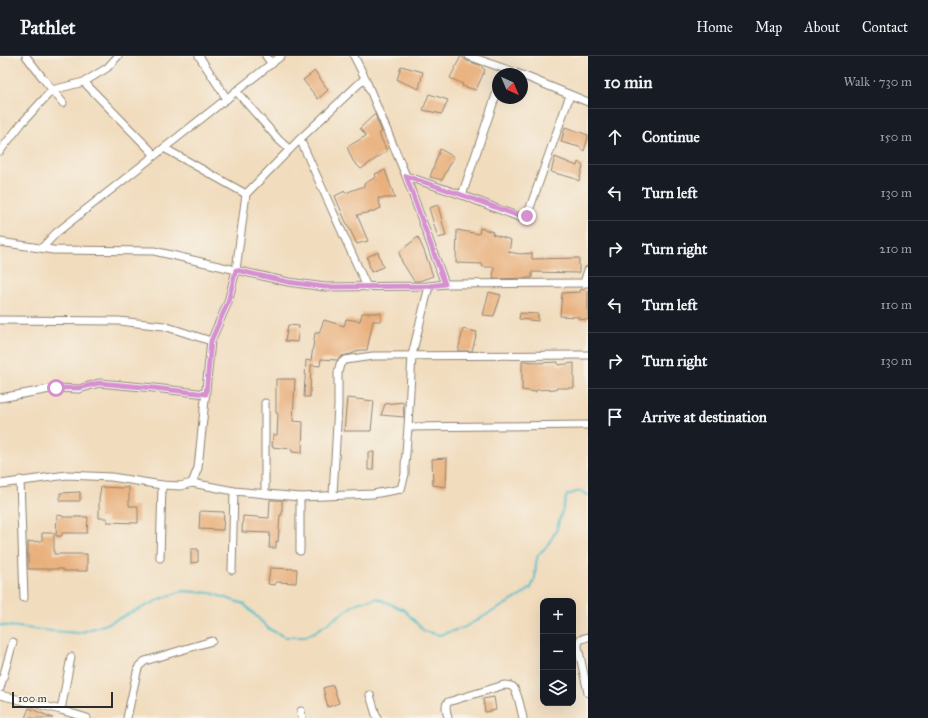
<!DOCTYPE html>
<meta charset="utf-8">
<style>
:root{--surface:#171b24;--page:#242831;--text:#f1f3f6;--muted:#9ea1a6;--line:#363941}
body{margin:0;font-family:"IM FELL Great Primer",serif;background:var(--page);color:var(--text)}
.controls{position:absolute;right:12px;bottom:12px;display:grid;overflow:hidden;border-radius:8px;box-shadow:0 4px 16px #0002}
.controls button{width:36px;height:36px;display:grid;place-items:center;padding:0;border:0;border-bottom:1px solid var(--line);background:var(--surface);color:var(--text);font:20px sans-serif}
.compass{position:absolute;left:492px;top:12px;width:36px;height:36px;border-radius:50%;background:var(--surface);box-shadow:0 4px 16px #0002;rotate:136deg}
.scale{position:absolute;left:12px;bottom:10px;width:101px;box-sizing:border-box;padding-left:4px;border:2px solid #2b2b2b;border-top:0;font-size:11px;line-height:14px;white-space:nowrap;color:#2b2b2b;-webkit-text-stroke:3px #f7f3e8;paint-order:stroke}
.stop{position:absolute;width:12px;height:12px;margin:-9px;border:3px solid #d690ce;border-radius:50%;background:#fff}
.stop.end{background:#d690ce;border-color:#fff;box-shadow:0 1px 4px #0008}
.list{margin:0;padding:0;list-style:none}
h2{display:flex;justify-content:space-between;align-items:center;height:52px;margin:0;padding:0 16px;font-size:17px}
h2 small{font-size:13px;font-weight:400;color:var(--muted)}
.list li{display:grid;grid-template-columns:26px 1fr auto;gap:12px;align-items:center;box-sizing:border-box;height:56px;padding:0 16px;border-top:1px solid var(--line)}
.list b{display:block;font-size:15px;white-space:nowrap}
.list em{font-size:13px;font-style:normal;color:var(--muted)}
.icon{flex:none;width:22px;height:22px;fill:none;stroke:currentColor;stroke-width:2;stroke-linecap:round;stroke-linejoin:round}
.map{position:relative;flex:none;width:588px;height:662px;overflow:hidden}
header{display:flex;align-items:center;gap:24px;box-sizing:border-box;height:56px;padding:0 20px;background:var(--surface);border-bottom:1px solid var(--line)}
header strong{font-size:19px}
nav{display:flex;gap:22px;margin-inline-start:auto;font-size:14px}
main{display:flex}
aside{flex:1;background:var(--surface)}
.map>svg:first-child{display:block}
</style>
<header>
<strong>Pathlet</strong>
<nav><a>Home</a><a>Map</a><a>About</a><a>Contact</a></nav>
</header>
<main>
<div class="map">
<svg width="588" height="662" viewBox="0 0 588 662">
<rect width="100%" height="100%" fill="#f7f3e8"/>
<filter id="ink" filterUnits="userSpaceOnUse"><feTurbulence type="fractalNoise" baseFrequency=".025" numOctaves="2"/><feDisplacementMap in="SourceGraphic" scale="8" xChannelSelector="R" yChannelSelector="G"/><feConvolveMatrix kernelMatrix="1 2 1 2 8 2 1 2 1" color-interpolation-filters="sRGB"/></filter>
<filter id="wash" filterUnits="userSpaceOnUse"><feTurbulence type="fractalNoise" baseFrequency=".012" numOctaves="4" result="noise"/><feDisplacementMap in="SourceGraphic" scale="16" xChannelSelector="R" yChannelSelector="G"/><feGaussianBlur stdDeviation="0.9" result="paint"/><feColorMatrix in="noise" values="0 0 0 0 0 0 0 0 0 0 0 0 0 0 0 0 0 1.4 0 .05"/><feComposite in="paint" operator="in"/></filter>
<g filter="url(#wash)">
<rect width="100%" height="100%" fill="#f1dcbd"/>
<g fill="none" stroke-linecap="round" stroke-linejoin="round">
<polyline stroke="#51becb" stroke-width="2" points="0,569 51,575 79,577 107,568 163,542 183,535 211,537 244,548 269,573 285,581 305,581 315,576 357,547 377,542 404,554 424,575 439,579 463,572 522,539 531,532 535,522 536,507 538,499 547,490 556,475 567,439 580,435 588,439"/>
</g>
<g id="blocks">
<g fill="#e9b07d">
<polygon points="461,0 467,5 480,9 485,14 476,34 462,30 463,28 450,22"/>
<polygon points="401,10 423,16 419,33 397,24"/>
<polygon points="315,15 328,34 318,43 303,24"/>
<polygon points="429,38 448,44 442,58 423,54"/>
<polygon points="375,58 382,76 379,78 387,95 361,113 353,105 347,91 366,80 360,72"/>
<polygon points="565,71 588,79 588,82 584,95 579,91 561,86"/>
<polygon points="440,93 454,101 442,124 430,121"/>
<polygon points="555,101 577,110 578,106 583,110 579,125 573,122 551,116"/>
<polygon points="385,114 395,142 378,142 381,152 372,156 357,159 368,185 357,188 345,164 335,140 345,135 345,137 364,130 364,128 376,121 375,118"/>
<polygon points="438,149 446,180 438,182 429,152"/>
<polygon points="480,172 493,176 492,178 511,184 509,196 520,198 532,197 532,203 579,202 579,217 532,216 532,222 493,223 494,211 483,211 482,208 456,207 457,174 479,178"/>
<polygon points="418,181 425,197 433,220 419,225 414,225 402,206 399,196"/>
<polygon points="378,196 383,211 371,216 367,201"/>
<polygon points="581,233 588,235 588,264 579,263 579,261 560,260 562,237 580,236"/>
<polygon points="489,236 501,239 494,260 483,259"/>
<polygon points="362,257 381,257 381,265 373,265 367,294 360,294 351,298 342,300 337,304 321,303 320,310 311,309 310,341 304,341 306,304 311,305 315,277 319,277 324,264 344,270 346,263 360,265"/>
<polygon points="520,257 538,258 538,265 519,263"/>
<polygon points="288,269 299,270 297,286 285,285"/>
<polygon points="463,273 477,276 472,295 458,295"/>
<polygon points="522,305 536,306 536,307 558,306 558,309 574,307 574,332 556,332 556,333 536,334 536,336 522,334"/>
<polygon points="276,323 295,323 293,365 303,366 302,397 292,396 292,393 272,391 273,379 277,379 278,358 276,357"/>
<polygon points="347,342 374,345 371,375 344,375"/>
<polygon points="403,346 404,361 381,359 385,348"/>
<polygon points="368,396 374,396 373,414 368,414"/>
<polygon points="447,402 446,431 433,429 432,403"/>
<polygon points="101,431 123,432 129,431 129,450 138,450 138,467 107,466 107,462 99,462 99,443"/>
<polygon points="80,436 80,445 60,445 60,437"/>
<polygon points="270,444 282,444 282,459 280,459 278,486 276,485 276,492 269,492 270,477 242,476 243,460 269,462"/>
<polygon points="200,455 224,456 223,474 199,473"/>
<polygon points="57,459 63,460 63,461 88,461 87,477 62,477 62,480 56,480"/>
<polygon points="42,477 54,477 54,498 87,498 87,515 63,515 63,513 28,513 28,486 42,485"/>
<polygon points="191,493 198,493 198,506 191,507"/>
<polygon points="270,512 297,513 296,527 276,526 275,529 268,528"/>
<polygon points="333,629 339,647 328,651 323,632"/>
<polygon points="494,641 496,654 485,656 483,643"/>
<polygon points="29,652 53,662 25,662"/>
</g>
</g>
</g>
<g filter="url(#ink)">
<use href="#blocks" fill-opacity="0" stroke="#8e8474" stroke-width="1"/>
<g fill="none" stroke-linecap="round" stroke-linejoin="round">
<defs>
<g id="street">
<polyline points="26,0 42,21 63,47"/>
<polyline points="199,0 227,43"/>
<polyline points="266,0 272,8"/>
<polyline points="354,0 365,22 406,120 445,228"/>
<polyline points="469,0 519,18"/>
<polyline points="522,19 588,46"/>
<polyline points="365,22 300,83 367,231"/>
<polyline points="84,26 155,99"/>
<polyline points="236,35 279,84 289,93"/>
<polyline points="164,92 246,138"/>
<polyline points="0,95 22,67 52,34 84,26 107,12 118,0"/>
<polyline points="406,120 462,139 519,161 527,160 570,39"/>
<polyline points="462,139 498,33"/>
<polyline points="0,186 53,194 154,195 288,226 325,231 429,230 445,228 588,227"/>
<polyline points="42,192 56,177 281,0"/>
<polyline points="584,227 588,214"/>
<polyline points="0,264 119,265 164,270 211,285"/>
<polyline points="0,342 56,332 79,333 99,327 154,332 206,338"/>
<polyline points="265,347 265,438"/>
<polyline points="408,371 588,369"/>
<polyline points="20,424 24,542"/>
<polyline points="192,427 198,412 211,285 228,246 236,214 246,138 300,83"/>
<polyline points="0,428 67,419 111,421 162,429 180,430 192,427 234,435 300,441 373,438 401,433 405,418 405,409 408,371 412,299 429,230"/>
<polyline points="333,439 338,350 338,317 340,308 345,304 373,300 588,299"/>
<polyline points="300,441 300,495"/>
<polyline points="160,502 162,429"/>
<polyline points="232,514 234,435"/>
<path d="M588,581C581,583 578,583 578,591L588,637"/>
<polyline points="0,632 13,586"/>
<polyline points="0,639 61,654 87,662"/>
<polyline points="370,639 377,662"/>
<polyline points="61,654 71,601"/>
<polyline points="301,655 302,662"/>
<polyline points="127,662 137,616 139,610 145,605 212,585"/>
<path d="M448,662C447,657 444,650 448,646L504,629C507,629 510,629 513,631C518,636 521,654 523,662"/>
</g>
</defs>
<use href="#street" stroke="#8e8474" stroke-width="9"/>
<use href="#street" stroke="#fff" stroke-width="7"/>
</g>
</g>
<g fill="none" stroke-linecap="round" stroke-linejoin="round" filter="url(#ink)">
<polyline stroke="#d690ce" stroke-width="5" points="56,332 79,332 99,327 154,332 206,338 211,285 228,246 236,214 288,226 325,231 429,230 445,228 406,120 462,139 519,160 527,160"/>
</g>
</svg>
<div class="controls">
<button>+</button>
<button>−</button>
<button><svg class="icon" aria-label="layers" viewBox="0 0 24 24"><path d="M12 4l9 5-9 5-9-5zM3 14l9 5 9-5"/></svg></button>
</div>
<svg class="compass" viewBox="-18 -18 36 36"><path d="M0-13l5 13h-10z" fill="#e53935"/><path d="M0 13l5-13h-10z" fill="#9ea1a6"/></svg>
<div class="scale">100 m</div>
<div class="stop" style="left:56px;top:332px"></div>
<div class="stop end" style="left:527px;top:160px"></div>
</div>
<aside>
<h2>10 min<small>Walk · 730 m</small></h2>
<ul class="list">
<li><svg class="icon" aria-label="ahead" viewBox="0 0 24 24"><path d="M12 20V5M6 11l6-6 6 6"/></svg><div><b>Continue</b></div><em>150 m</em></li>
<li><svg class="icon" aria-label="left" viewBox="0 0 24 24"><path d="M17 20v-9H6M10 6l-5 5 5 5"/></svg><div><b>Turn left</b></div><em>130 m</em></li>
<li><svg class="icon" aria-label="right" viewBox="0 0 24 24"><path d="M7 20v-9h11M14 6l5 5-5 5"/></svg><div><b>Turn right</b></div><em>210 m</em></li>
<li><svg class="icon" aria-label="left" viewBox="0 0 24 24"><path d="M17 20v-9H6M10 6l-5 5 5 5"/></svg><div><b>Turn left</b></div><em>110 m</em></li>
<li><svg class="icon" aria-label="right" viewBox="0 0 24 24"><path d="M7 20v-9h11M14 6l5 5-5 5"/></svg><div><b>Turn right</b></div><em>130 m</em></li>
<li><svg class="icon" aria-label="arrive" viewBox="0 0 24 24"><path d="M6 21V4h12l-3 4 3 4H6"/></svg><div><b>Arrive at destination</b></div></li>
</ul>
</aside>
</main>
